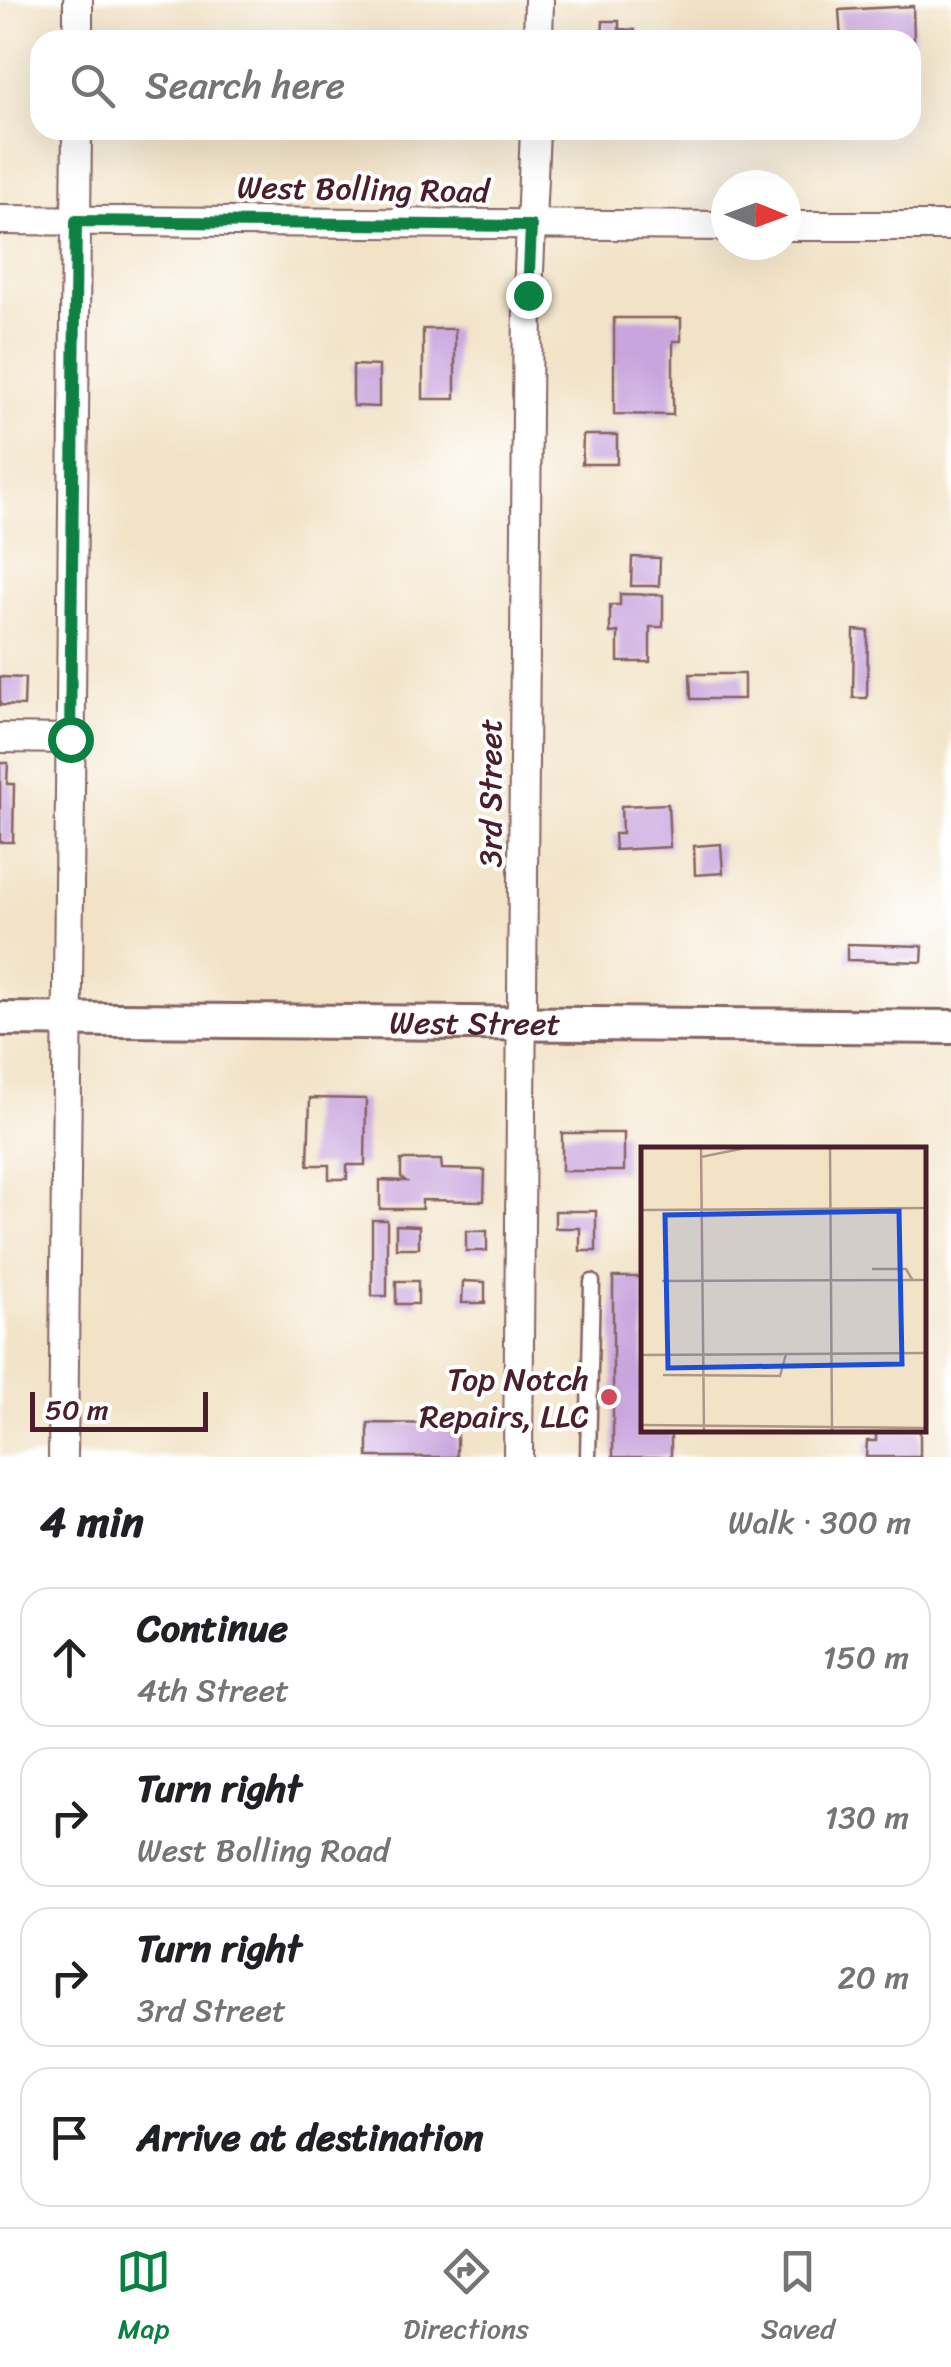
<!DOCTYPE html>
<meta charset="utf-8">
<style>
:root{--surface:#fff;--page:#f6f6f6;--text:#202124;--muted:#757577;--line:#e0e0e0;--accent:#0b8043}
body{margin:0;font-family:Sriracha,sans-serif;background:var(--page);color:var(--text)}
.compass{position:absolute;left:711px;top:170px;width:90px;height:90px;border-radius:50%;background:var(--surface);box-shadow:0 10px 40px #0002;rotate:91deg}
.scale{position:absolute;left:30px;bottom:25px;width:178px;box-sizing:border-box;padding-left:10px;border:5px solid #4a1f2b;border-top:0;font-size:28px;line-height:35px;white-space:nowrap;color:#4a1f2b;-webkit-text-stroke:8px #fff;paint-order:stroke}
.stop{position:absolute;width:30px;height:30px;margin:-22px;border:8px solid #0b8043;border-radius:50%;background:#fff}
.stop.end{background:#0b8043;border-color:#fff;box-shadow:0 2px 10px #0008}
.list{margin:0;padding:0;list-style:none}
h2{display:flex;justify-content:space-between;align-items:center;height:130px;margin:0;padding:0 40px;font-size:42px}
h2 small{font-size:32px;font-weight:400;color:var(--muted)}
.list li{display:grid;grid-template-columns:65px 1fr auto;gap:30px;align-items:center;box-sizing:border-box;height:140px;margin:0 20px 20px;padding:0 20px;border:2px solid var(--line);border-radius:30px}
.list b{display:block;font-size:38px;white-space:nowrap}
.list p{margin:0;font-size:32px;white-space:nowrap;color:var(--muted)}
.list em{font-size:32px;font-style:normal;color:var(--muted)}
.icon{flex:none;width:55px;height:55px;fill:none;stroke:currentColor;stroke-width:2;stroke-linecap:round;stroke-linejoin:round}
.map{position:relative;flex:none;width:951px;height:1457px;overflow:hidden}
.search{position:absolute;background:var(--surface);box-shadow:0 10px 40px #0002;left:30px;right:30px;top:30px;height:110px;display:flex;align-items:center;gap:25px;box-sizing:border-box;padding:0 35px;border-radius:30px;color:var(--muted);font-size:38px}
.sheet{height:770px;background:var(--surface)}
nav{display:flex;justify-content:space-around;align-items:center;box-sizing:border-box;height:140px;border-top:2px solid var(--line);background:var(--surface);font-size:28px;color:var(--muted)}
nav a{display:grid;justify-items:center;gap:5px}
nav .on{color:var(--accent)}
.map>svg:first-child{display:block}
</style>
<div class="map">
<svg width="951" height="1457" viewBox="0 0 951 1457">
<rect width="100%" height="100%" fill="#fff"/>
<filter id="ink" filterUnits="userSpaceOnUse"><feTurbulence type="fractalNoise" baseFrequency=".01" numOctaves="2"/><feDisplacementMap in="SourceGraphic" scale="20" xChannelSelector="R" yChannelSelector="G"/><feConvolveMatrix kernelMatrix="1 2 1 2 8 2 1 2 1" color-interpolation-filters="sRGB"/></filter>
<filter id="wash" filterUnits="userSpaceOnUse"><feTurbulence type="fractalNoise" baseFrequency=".0048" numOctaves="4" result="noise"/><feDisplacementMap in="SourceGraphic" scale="40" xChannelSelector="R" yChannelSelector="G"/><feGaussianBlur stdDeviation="2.25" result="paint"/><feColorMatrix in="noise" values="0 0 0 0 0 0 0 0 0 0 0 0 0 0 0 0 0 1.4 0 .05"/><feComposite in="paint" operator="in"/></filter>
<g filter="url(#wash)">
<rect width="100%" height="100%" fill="#f2e3c7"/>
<g id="blocks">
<g fill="#c9a5de">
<polygon points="913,6 914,39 841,40 839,10"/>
<polygon points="603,21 619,21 619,29 635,30 635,40 602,40"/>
<polygon points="614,318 681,318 681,341 673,341 673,415 614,414"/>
<rect x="423" y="329" width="32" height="70"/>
<polygon points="353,365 379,366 379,407 353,406"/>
<polygon points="583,435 617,435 617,464 582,464"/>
<polygon points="632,557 660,558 659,586 631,586"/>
<polygon points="620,594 663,595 663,627 650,627 650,662 618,662 618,632 610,633 610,605 620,605"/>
<polygon points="854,630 868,631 867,698 853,698"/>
<polygon points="690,674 744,674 744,699 691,699"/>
<polygon points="0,677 25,678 24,706 0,705"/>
<polygon points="0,763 8,763 7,784 14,784 13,842 0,842"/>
<polygon points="668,804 670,847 615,850 614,834 622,834 621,806"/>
<polygon points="721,844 723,873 695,875 694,846"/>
<polygon points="847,944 923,946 922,962 847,960"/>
<polygon points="310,1098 366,1099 365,1165 347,1165 347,1179 329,1179 329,1165 308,1165"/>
<rect x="562" y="1133" width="62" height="38"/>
<polygon points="401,1160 441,1160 442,1169 485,1170 484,1201 422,1200 422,1209 380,1209 380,1180 406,1181 401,1177"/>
<polygon points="555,1211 596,1211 596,1251 580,1251 580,1228 555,1228"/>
<rect x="372" y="1220" width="15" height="76"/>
<polygon points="396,1225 419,1226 419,1248 396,1248"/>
<rect x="466" y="1231" width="21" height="20"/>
<polygon points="613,1277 644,1277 644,1430 671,1430 671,1457 613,1457"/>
<rect x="396" y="1281" width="22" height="23"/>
<polygon points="463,1281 485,1282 485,1303 462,1303"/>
<polygon points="368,1423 457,1424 457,1457 368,1457"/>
<polygon points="876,1430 920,1430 920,1457 866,1457 867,1441 876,1441"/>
</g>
</g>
</g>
<g filter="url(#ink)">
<use href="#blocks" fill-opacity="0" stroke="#856462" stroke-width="2.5"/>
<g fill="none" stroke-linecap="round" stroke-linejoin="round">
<defs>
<polyline id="service" points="588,1457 592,1282"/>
<g id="minor">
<polyline points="78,40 78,0"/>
<polyline points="538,40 539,0"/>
<polyline points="0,220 726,226"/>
<polyline points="786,226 951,226"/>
<polyline points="0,738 70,739"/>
<polyline points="63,1457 77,130"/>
<polyline points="518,1457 528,295 535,130"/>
</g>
<g id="tertiary">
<path id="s1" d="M0,1019L951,1027"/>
</g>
</defs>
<use href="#service" stroke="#856462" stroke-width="19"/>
<use href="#minor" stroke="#856462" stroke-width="32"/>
<use href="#tertiary" stroke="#856462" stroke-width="38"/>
<use href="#service" stroke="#fff" stroke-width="14"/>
<use href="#minor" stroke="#fff" stroke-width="28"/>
<use href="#tertiary" stroke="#fff" stroke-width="32"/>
</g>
</g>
<g fill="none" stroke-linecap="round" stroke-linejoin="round" filter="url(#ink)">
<polyline stroke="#0b8043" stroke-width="12" points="70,739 76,221 531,226 528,295"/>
</g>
<circle fill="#d1495b" stroke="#fff" stroke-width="4" cx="609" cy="1397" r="10"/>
<g text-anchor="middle" stroke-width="8" stroke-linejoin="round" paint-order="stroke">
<g font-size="32" fill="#4a1f2b" stroke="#fff">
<text transform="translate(363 189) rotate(1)" y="11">West Bolling Road</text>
<text transform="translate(490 793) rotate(-90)" y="11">3rd Street</text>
<text dy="11" stroke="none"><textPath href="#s1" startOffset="475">West Street</textPath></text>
</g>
<g font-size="32" fill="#4a1f2b" stroke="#fff" text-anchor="end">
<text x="589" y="1390">Top Notch<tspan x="589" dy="37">Repairs, LLC</tspan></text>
</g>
</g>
<g transform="translate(641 1147)">
<rect width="285" height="285" fill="#f2e3c7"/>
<path fill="none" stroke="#af9589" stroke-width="2.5" d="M60,0L63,283M189,0L191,283M60,10L109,0M0,63L285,61M231,122H265L272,134M21,134L285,133M0,208L285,206M22,228L139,229L145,207M0,278L285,281"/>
<path fill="#1d4ed8" fill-opacity="0.15" stroke="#1d4ed8" stroke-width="5" d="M258,64L261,217L27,221L24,68Z"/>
<rect width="285" height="285" fill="none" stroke="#4a1f2b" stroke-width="5"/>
</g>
</svg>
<svg class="compass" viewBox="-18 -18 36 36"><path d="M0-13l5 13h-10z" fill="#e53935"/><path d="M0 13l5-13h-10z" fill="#757577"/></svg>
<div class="scale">50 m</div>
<div class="stop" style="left:70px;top:739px"></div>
<div class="stop end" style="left:528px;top:295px"></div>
<div class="search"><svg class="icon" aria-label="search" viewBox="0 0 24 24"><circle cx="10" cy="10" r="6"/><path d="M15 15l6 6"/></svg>Search here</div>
</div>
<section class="sheet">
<h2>4 min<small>Walk · 300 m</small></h2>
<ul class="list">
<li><svg class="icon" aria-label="ahead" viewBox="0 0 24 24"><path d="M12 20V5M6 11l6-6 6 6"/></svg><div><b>Continue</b><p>4th Street</p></div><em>150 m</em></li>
<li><svg class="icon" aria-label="right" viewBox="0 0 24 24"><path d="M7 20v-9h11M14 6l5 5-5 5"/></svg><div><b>Turn right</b><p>West Bolling Road</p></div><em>130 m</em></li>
<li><svg class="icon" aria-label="right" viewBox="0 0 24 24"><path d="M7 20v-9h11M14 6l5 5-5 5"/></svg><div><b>Turn right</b><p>3rd Street</p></div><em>20 m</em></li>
<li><svg class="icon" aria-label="arrive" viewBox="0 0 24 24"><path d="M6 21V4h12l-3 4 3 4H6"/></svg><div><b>Arrive at destination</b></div></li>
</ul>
</section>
<nav>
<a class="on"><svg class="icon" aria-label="map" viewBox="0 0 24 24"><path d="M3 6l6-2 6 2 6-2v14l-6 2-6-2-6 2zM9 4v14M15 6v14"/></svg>Map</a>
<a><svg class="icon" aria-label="directions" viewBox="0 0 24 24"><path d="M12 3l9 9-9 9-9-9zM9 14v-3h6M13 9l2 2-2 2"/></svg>Directions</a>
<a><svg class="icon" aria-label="saved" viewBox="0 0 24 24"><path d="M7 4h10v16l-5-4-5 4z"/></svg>Saved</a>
</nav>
